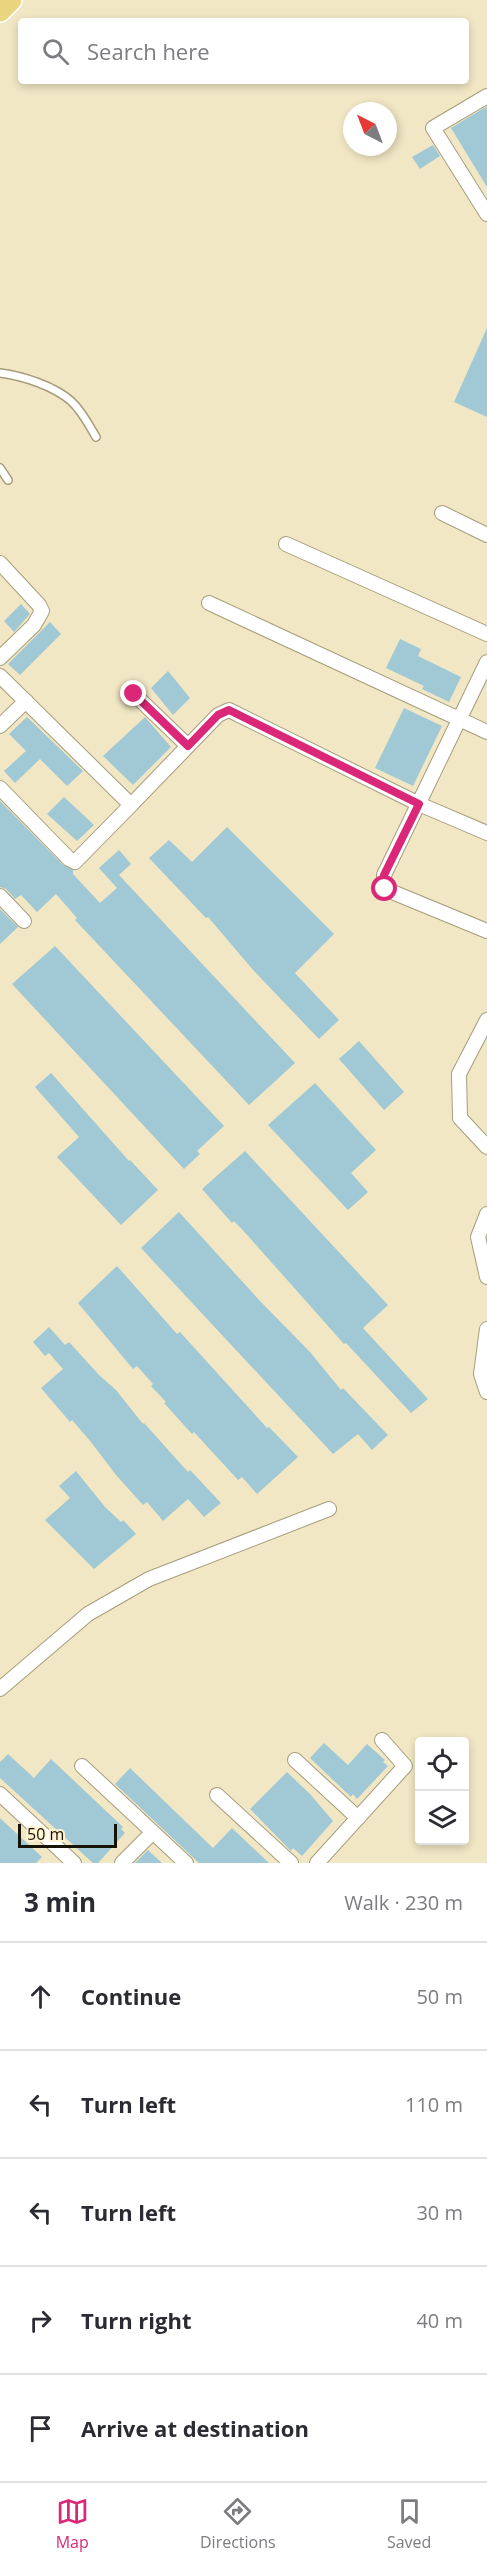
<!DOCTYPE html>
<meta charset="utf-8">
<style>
:root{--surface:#fff;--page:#f2f2f3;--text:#2b2b33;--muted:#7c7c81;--line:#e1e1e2;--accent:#db2777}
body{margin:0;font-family:"Open Sans",sans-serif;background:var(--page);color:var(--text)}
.controls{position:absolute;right:18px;bottom:18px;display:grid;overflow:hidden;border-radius:6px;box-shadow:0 3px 9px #0003}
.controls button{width:54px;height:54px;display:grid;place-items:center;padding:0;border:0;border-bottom:2px solid var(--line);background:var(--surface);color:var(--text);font:30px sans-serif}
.compass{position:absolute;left:343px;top:102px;width:54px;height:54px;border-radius:50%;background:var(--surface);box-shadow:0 3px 9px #0003;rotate:318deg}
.scale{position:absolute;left:18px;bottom:15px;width:99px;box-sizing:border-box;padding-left:6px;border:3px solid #161206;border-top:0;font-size:16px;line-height:21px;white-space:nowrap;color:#161206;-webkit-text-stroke:4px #fff4d1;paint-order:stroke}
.stop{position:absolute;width:18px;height:18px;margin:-14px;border:4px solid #db2777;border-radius:50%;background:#fff}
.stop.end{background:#db2777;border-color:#fff;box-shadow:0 2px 6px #0008}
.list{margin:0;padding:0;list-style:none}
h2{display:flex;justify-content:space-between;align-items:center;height:78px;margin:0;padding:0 24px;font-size:26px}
h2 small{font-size:20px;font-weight:400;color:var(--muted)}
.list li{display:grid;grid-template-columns:39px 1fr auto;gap:18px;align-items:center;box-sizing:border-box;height:108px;padding:0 24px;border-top:2px solid var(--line)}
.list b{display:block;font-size:22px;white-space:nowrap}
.list em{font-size:20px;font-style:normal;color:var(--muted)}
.icon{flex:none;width:33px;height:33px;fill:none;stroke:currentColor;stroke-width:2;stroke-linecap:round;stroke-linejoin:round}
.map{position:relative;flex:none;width:487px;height:1863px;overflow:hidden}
.search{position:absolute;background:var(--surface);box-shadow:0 3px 9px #0003;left:18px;right:18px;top:18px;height:66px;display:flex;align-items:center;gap:15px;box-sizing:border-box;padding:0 21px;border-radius:6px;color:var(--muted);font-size:22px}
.sheet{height:618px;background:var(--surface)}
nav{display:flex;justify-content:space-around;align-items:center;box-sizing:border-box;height:84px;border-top:2px solid var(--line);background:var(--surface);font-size:16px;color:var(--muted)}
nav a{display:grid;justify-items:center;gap:3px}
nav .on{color:var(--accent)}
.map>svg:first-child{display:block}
</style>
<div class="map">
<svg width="487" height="1863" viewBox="0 0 487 1863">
<rect width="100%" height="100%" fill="#f1e7c4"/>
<g fill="#a0c9d5">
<polygon points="487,106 487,187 451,128"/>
<polygon points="433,145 440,156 420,169 412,157"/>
<polygon points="487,328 487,417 454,402"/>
<polygon points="21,604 30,614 14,632 4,621"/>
<polygon points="50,622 61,634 20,675 8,664"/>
<polygon points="400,639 421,649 418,656 461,677 449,702 422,689 424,686 386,668"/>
<polygon points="168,671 190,698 173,715 151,688"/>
<polygon points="404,708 442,726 413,786 375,768"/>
<polygon points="27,717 83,771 67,786 40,759 15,783 4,771 26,751 9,734"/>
<polygon points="145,717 171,747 133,785 103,756"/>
<polygon points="64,797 94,825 77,841 47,814"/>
<polygon points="0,801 63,865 73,870 73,874 100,903 117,888 99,868 119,850 131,864 119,875 295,1063 249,1105 75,920 77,918 56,894 37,912 21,895 15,899 6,889 0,887"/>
<polygon points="227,827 334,934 295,973 339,1020 319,1039 254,971 208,917 206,918 149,858 169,840 192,862"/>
<polygon points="0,909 18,927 0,944"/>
<polygon points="55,946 224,1126 197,1151 200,1154 184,1169 12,984"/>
<polygon points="359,1041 404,1092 384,1110 339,1059"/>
<polygon points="51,1073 129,1161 130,1160 158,1190 121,1225 57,1157 79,1137 35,1087"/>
<polygon points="315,1083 376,1150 351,1173 368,1192 348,1210 268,1125"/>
<polygon points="245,1151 388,1305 363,1328 428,1399 411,1413 346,1343 344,1344 249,1237 234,1221 232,1223 202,1189"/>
<polygon points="179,1212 260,1301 310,1352 341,1390 343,1388 388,1435 372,1450 358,1434 333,1454 141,1248"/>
<polygon points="117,1266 177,1334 180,1332 267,1428 269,1427 298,1457 257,1494 242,1477 238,1480 194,1432 192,1434 164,1403 166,1402 151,1386 153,1384 137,1366 133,1369 78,1303"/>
<polygon points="49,1327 65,1345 69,1342 99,1375 116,1390 143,1424 144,1423 188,1472 190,1470 221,1503 204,1517 188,1499 163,1521 147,1502 143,1505 116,1475 91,1442 72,1420 70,1422 41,1388 63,1369 49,1353 45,1356 33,1342"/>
<polygon points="76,1471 105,1507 121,1522 123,1520 136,1534 94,1569 45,1520 70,1498 59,1486"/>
<polygon points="324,1743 348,1765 367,1744 385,1760 383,1762 388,1766 357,1799 353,1794 351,1797 310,1758"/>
<polygon points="8,1754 34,1778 51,1759 123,1827 121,1829 125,1833 98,1863 93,1863 0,1778 0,1762"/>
<polygon points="130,1768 213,1848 232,1828 269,1863 199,1863 115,1784"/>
<polygon points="287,1772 310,1794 333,1821 302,1856 293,1848 291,1851 250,1809"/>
<polygon points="0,1818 42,1857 36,1863 0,1863"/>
<polygon points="148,1850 162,1863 135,1863"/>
</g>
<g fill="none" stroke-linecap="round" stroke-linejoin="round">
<defs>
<g id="lane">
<path d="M0,373C23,376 54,386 71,401C82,411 89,425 96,437"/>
<polyline points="0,468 8,480"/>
</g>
<g id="street">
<polyline points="487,96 433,128 487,214"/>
<polyline points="442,513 487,535"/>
<polyline points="286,544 487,634"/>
<polyline points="0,563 39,605 42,611 34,625 0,658"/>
<polyline points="209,603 487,732"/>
<polyline points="487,662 384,875 385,889 487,931"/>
<polyline points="0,676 131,805 218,715 229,710 419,804 487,833"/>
<polyline points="134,694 188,746"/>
<polyline points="0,726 26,701"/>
<polyline points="0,788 69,859 75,862 131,805"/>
<polyline points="0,896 24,921"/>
<polyline points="487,1020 459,1074 460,1118 487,1147"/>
<polyline points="487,1214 478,1237 487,1277"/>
<polyline points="487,1329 481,1374 487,1392"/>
<polyline points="0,1689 88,1614 149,1579 329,1509"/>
<polyline points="295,1760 358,1818"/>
<polyline points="82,1766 186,1863"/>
<polyline points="0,1794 74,1863"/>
<polyline points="217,1795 291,1863"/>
<polyline points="122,1863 152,1833"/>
<polyline points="317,1863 405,1766 382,1740"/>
</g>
<polyline id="primary" points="0,11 11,0"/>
</defs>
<use href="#lane" stroke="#a69d7c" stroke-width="10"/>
<use href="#street" stroke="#a69d7c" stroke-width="16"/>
<use href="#primary" stroke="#fff" stroke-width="24"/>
<use href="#lane" stroke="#fff" stroke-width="7"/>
<use href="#street" stroke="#fff" stroke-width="14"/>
<use href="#primary" stroke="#ead47d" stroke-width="21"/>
</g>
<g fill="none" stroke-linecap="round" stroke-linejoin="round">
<polyline stroke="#db2777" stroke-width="8" points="134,694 188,746 218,715 229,710 419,804 384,875 385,889"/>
</g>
</svg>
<div class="controls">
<button><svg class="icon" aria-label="locate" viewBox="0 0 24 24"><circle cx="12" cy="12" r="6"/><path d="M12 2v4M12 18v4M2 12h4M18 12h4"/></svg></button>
<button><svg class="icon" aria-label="layers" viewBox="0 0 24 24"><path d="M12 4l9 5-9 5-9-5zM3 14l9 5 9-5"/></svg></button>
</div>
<svg class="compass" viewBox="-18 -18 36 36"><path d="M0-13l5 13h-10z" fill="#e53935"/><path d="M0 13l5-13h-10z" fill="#7c7c81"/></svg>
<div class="scale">50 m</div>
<div class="stop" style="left:385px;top:889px"></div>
<div class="stop end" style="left:134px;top:694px"></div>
<div class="search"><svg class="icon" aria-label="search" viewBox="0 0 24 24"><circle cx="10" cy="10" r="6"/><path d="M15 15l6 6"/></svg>Search here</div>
</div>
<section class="sheet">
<h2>3 min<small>Walk · 230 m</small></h2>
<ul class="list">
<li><svg class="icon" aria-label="ahead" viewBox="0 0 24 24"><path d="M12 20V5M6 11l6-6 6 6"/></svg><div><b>Continue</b></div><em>50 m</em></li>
<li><svg class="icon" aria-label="left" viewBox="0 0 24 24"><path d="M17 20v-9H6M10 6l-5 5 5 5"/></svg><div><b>Turn left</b></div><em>110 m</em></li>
<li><svg class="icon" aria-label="left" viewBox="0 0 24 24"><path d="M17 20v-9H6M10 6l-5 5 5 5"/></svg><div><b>Turn left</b></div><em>30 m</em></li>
<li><svg class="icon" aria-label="right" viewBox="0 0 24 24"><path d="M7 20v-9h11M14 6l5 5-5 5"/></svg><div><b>Turn right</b></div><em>40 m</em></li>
<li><svg class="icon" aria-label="arrive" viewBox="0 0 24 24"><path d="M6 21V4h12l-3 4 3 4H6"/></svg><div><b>Arrive at destination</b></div></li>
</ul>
</section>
<nav>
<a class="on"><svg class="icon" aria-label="map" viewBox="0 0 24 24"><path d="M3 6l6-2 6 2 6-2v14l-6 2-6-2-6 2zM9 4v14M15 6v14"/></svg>Map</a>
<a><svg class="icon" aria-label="directions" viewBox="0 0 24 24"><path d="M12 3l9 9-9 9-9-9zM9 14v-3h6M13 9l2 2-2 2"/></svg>Directions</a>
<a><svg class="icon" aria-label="saved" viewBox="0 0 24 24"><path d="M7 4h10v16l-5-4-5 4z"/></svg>Saved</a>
</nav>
